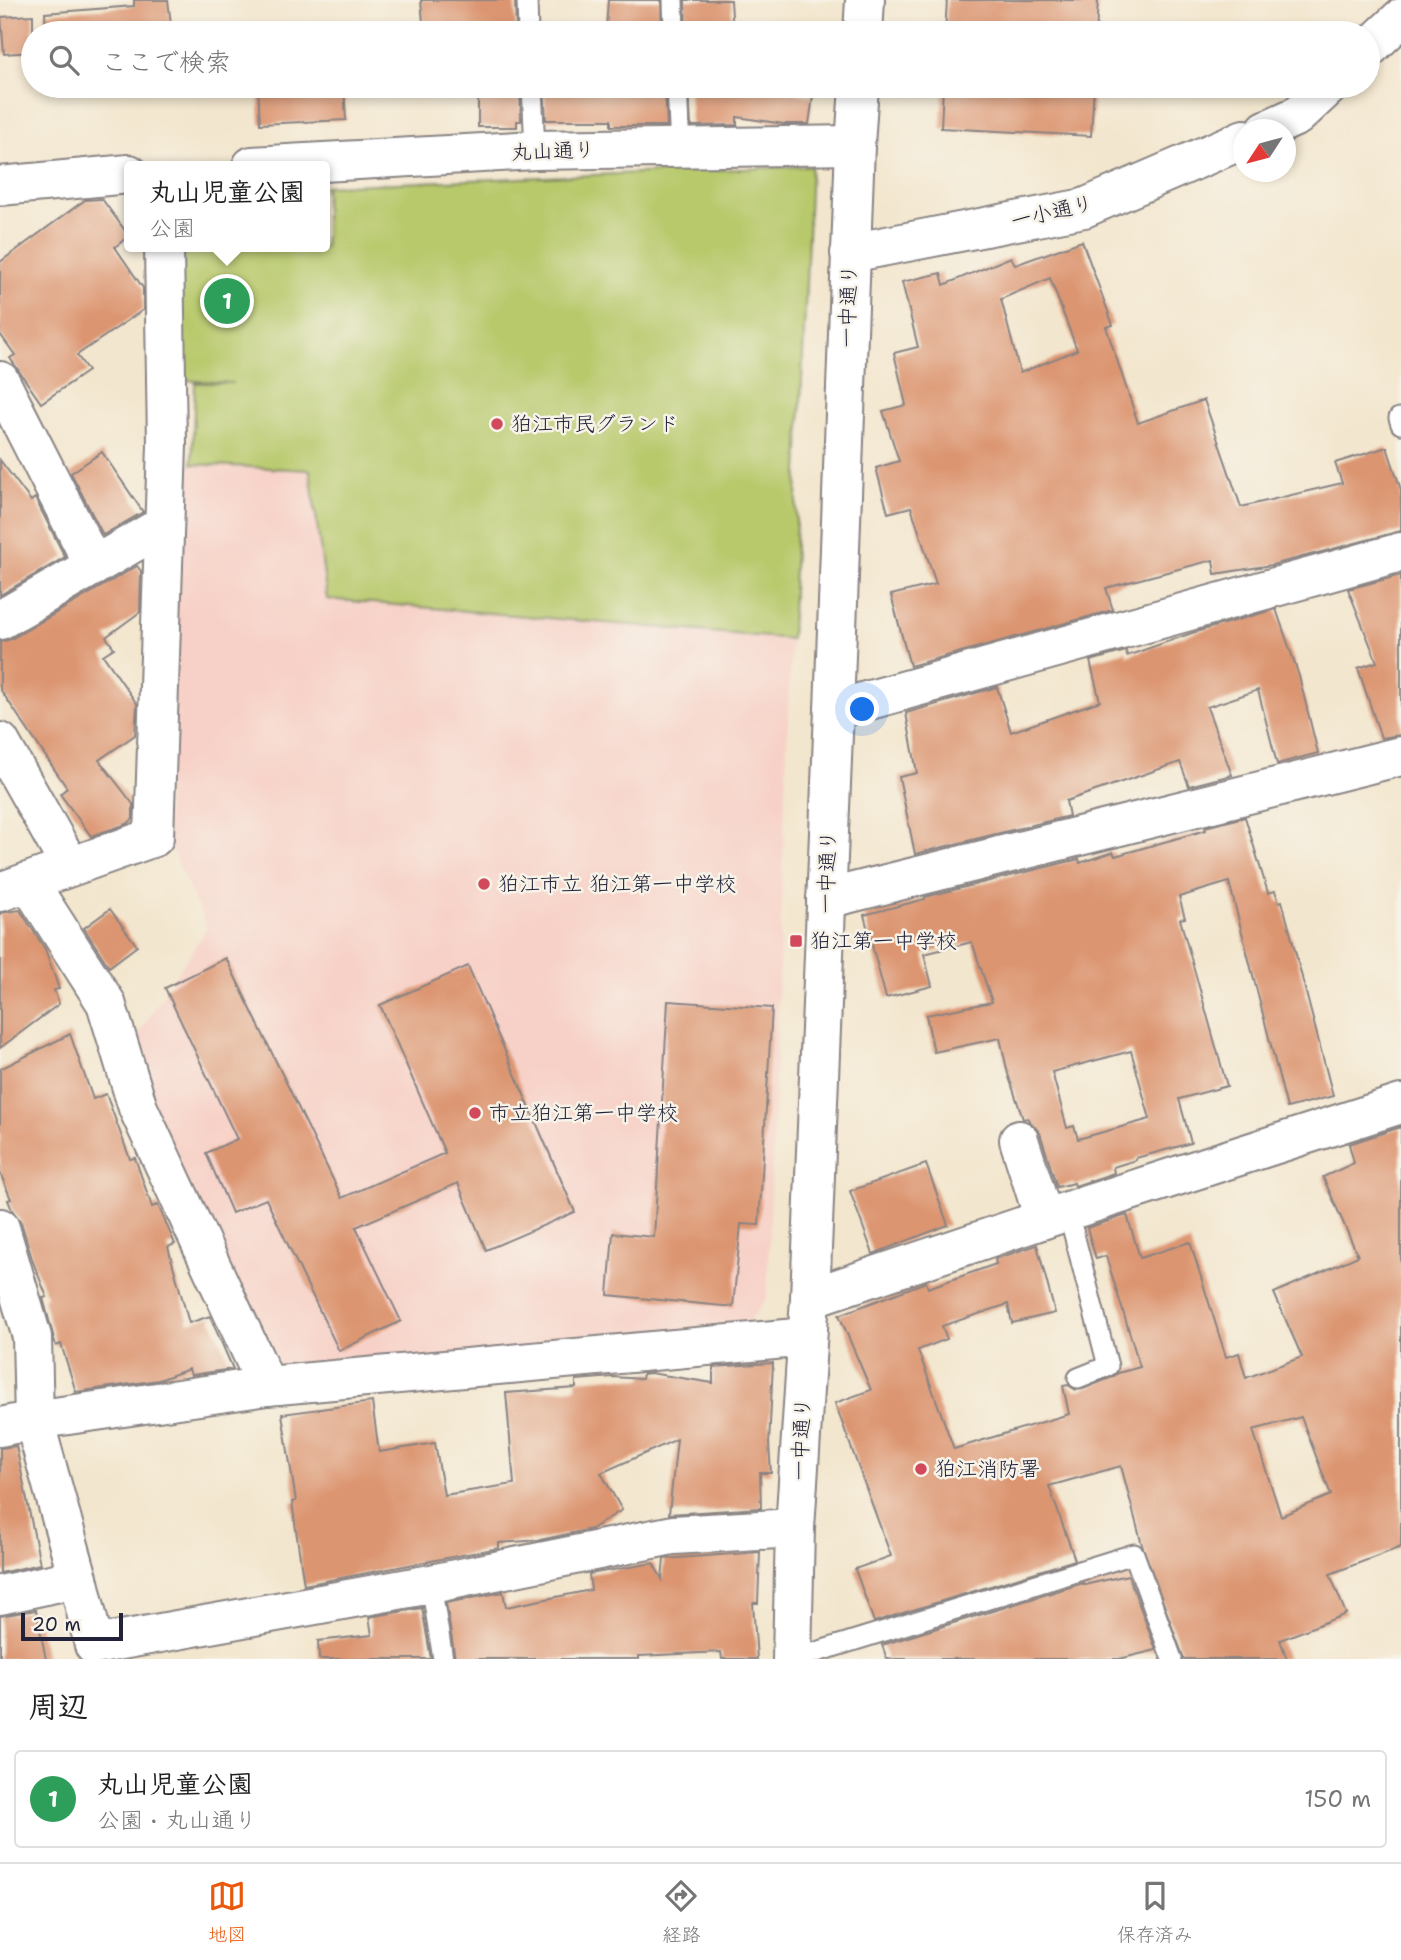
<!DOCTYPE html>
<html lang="ja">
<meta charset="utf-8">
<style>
:root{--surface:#fff;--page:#f2f2f2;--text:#222;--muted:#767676;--line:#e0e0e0;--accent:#ea580c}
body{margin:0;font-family:"Shantell Sans","Klee One",sans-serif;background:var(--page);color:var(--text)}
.compass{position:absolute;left:1233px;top:119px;width:63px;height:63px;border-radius:50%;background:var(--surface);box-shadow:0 4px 10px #0003;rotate:234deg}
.scale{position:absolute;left:21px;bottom:18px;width:102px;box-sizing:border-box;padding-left:7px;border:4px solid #22223b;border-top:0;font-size:19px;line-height:24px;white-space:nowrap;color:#22223b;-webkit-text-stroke:5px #f7f3e8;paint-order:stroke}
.you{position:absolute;left:863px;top:710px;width:24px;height:24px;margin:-18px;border:5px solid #fff;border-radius:50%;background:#1a73e8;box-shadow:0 0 0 10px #1a73e833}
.badge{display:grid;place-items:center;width:46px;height:46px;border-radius:50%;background:var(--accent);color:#fff;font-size:23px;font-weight:700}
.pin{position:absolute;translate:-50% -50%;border:4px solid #fff;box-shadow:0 2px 7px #0006}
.popup{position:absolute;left:124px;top:161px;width:206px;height:91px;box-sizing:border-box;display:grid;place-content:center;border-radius:7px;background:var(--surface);filter:drop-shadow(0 2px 5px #0005);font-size:23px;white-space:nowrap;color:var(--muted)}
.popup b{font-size:26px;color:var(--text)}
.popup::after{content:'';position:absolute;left:50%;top:100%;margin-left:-14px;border:14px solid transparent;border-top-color:var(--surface)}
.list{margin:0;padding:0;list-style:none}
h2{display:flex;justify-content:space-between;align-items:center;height:91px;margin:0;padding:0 28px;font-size:30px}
h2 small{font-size:23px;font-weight:400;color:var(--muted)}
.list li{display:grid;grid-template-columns:46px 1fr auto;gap:21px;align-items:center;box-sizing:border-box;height:98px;margin:0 14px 14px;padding:0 14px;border:2px solid var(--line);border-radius:7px}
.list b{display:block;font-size:26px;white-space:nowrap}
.list p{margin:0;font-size:23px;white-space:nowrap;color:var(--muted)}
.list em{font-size:23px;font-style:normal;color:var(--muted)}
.icon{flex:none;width:38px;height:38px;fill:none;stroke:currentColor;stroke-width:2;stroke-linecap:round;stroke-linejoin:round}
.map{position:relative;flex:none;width:1401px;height:1659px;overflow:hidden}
.search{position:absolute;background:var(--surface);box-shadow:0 4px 10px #0003;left:21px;right:21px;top:21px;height:77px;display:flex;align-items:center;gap:18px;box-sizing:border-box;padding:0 24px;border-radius:38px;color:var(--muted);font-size:26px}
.sheet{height:203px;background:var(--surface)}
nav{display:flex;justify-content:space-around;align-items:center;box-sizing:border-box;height:98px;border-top:2px solid var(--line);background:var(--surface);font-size:19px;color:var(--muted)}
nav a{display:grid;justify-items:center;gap:4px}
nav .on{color:var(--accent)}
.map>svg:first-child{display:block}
</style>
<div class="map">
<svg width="1401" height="1659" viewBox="0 0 1401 1659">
<rect width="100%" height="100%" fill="#f7f3e8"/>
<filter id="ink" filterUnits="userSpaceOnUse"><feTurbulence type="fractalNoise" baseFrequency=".0143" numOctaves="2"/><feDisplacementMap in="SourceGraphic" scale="14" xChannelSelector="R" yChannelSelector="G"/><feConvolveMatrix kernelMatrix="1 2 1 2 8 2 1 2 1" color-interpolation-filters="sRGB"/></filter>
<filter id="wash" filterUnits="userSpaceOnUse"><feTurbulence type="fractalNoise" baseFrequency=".00686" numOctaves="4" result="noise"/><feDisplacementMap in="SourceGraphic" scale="28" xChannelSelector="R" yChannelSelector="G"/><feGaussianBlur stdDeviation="1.57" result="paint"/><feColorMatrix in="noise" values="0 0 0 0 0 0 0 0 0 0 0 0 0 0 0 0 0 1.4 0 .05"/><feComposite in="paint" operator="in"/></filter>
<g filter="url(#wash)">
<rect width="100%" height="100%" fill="#f3e6ce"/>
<polygon fill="#f7d1c7" points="166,463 310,470 328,599 791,639 767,1298 749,1321 267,1386 124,1056 207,928 167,839"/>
<polygon fill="#b8c96c" stroke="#6d7654" stroke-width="2" points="811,166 791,639 327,599 310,470 192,464 195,383 233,383 181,380 177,247 325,247 325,186"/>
<g id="blocks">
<g fill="#dc9571" fill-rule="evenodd">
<polygon points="134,0 168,0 172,33 46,33 45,13 134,6"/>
<polygon points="421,0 515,0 516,33 424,33"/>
<polygon points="608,0 661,0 662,33 606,28"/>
<polygon points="685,0 731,0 733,33 686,33"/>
<polygon points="947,0 1098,0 1096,33 945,33"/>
<polygon points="33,15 33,52 4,54 1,17"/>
<polygon points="258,86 344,86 346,120 260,124"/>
<polygon points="478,86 520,86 521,121 517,121 517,127 478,127"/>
<polygon points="544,86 615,86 664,91 665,89 667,126 611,126 611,120 546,120"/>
<polygon points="943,86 1094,86 1091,136 941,128"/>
<polygon points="689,89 773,89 813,96 809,124 784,124 737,117 737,125 691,126"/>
<polygon points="102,199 129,236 115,247 143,288 143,310 77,355 88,371 41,403 10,358 15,355 0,334 0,262 85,200"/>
<path d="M1082,241L1113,325L1106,327L1138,423L1204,400L1241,507L1342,483L1335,463L1387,447L1401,490V531L1272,565L1215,574L1213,560L1106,588L1113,610L910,666L891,595L936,584L911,507L888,513L876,468L899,461L883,411L906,405L894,353L918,347L902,282L941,273L944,285L1011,257L1015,265ZM1050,278L1077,350L1020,373L1001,299Z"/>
<polygon points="102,452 143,512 103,535 71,473"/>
<polygon points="0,460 31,501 35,498 65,557 0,595"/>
<polygon points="137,566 141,571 140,612 106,637 114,648 103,655 137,704 135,735 99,760 133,804 133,819 127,824 91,836 60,794 67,788 0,689 0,642 11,639"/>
<polygon points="1401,575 1401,735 1381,738 1358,668 1377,662 1348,589"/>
<polygon points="1276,609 1299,676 1318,753 1277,764 1258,690 1207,707 1232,775 1189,786 1180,762 1066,801 1069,816 915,854 899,777 917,773 906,713 997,687 1011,732 1100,701 1090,661 1126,651 1127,656 1192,633"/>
<path d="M1245,817L1268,893L1275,891L1279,902L1282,901L1333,1096L1287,1108L1229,882L1179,897L1185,918L1180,919L1227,1086L1179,1099L1191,1143L1136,1158V1160L1113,1167L1114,1173L1075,1186L1074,1183L1057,1187L1040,1133L1027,1118L1023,1119L1008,1074L1000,1038L934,1052L926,1015L992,1002L972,942L924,954L932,986L886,998L864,915L925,899V897L1079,859L1080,863L1113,852L1115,856L1206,830L1205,827ZM1131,1051L1150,1119L1078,1139L1074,1126L1067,1128L1052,1072Z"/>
<polygon points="110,909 137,946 109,967 84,928"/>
<polygon points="20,910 45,949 59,989 54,990 59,1004 0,1048 0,913"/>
<polygon points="226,958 342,1198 445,1153 380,1005 468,966 575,1212 486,1250 458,1183 356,1227 401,1321 339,1351 266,1199 232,1213 206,1153 237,1139 165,988"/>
<polygon points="668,1001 772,1008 759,1225 741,1224 733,1307 608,1295 613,1233 654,1237"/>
<polygon points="70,1034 93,1099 106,1094 130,1159 135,1158 152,1207 158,1205 175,1244 168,1247 189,1323 210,1316 233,1369 191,1375 189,1369 159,1380 76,1392 61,1344 56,1346 43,1298 47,1297 33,1262 21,1222 12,1210 8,1200 11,1199 0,1173 0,1069"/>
<path d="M1401,1127V1547L1330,1574L1346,1614L1280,1640L1287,1659H1184L1142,1545L1121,1466L1049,1486L1075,1560L874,1622L855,1569L891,1556L835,1403L871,1390L839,1315L926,1282L928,1288L996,1264L995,1259L1037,1245L1055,1313L1012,1323L1008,1304L942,1326L947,1339L918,1350L954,1449L1069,1414L1063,1386L1068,1385L1076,1390L1083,1389L1113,1377L1118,1373L1140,1367L1106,1256L1096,1259L1087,1228L1127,1215L1140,1258L1190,1242L1226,1357L1239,1353L1246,1378L1302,1357L1274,1293L1358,1256L1323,1177L1354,1163L1349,1144ZM1301,1417L1331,1495L1281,1516L1253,1430Z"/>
<polygon points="926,1164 948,1225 873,1254 850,1191"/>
<polygon points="773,1363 769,1444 771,1473 760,1473 761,1508 669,1514 677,1439 601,1473 622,1510 591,1529 540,1540 499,1543 499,1548 304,1585 292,1502 296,1501 282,1414 372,1402 379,1452 435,1443 444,1495 514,1484 506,1393 576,1388 576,1380 613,1377 642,1379 643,1374 650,1373 713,1383 713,1367"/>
<polygon points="16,1446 40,1564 0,1573 0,1448"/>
<polygon points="760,1552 758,1603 753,1603 757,1659 722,1659 721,1652 639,1656 639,1659 455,1659 446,1603 503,1592 506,1607 591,1590 589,1574 653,1563 662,1579 664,1559"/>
<polygon points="1128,1575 1156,1650 1119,1659 887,1659 882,1645 1083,1583 1084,1585"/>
<polygon points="422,1608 431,1659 319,1659 318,1641 372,1635 369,1617"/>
<polygon points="36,1610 46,1659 0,1659 0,1616"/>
</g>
</g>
</g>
<g filter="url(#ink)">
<use href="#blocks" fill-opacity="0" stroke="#8a8484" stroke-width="2"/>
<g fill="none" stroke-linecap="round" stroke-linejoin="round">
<defs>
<g id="service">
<polyline points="527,0 528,33"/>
<polyline points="673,0 674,33"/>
<polyline points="532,86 535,150"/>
<polyline points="677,86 680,148"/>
<polyline points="1399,418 1401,424"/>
<polyline points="1068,1211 1108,1366 1078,1378"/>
<polyline points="431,1584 443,1659"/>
<polyline points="794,1659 1134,1554 1172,1659"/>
</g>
<g id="minor">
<polyline points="1368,49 1401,18"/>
<polyline points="1266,130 1297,116 1329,86"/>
<polyline points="252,166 535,150 855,145"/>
<polyline points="0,186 129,174"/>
<polyline points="850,253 1084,208 1244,139"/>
<polyline points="0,381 94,566"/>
<polyline points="0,620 164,525"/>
<polyline points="834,710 1401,552"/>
<polyline points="0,742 70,866"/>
<polyline points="29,883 106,1003 138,1108 267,1386"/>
<polyline points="0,892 154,837 167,445 164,247"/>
<polyline points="826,899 1401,756"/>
<polyline points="1019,1140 1044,1219"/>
<polyline points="0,1228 32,1337 34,1420 267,1386 807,1337"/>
<polyline points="810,1298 1068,1211 1401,1104"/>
<polyline points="0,1427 34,1420 78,1578 94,1645 431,1584 673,1535 795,1528"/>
<polyline points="0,1595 78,1578"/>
</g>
<g id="tertiary">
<polyline points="863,33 865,0"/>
<polyline points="792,1659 795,1528 810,1298 834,710 855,145 859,86"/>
</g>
</defs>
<use href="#service" stroke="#8a8484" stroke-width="23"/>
<use href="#minor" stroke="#8a8484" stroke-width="42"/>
<use href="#tertiary" stroke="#8a8484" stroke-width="42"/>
<use href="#service" stroke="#fff" stroke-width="19"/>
<use href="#minor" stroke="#fff" stroke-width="38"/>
<use href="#tertiary" stroke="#fff" stroke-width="38"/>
</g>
</g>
<g fill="#d1495b" stroke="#f7f3e8" stroke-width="2.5">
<circle cx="497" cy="424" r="7"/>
<circle cx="484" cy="884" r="7"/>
<rect x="789" y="934" width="14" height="14" rx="3.5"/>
<circle cx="475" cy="1113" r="7"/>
<circle cx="921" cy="1469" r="7"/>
</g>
<g text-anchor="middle" stroke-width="5" stroke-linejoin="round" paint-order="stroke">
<g font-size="21" fill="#22223b" stroke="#f7f3e8">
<text transform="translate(553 151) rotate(-2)" y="7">丸山通り</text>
<text transform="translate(1052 212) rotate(-13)" y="7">一小通り</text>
<text transform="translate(848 306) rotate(-88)" y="7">一中通り</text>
<text transform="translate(827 872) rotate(-88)" y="7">一中通り</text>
<text transform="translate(801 1439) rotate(-87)" y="7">一中通り</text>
</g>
<g font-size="21" fill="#22223b" stroke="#f7f3e8" text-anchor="start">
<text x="511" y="431">狛江市民グランド</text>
<text x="498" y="891">狛江市立 狛江第一中学校</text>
<text x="810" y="948">狛江第一中学校</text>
<text x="489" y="1120">市立狛江第一中学校</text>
<text x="935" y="1476">狛江消防署</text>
</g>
</g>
</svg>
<svg class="compass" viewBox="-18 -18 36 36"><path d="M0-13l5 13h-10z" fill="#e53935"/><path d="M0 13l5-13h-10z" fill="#767676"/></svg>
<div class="scale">20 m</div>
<div class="you"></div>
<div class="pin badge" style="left:227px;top:301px;background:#2e9e5b">1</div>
<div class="popup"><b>丸山児童公園</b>公園</div>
<div class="search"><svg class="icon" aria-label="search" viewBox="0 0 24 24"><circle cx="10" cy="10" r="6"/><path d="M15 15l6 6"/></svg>ここで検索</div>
</div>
<section class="sheet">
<h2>周辺<small></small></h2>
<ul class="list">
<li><span class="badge" style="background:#2e9e5b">1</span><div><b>丸山児童公園</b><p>公園 · 丸山通り</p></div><em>150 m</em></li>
</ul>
</section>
<nav>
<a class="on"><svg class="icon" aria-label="map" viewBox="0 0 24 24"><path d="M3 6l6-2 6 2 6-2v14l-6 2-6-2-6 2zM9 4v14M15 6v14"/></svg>地図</a>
<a><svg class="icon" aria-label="directions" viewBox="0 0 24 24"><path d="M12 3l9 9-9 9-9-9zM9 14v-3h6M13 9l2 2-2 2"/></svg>経路</a>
<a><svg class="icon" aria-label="saved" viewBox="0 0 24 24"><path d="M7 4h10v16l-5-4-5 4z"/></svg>保存済み</a>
</nav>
